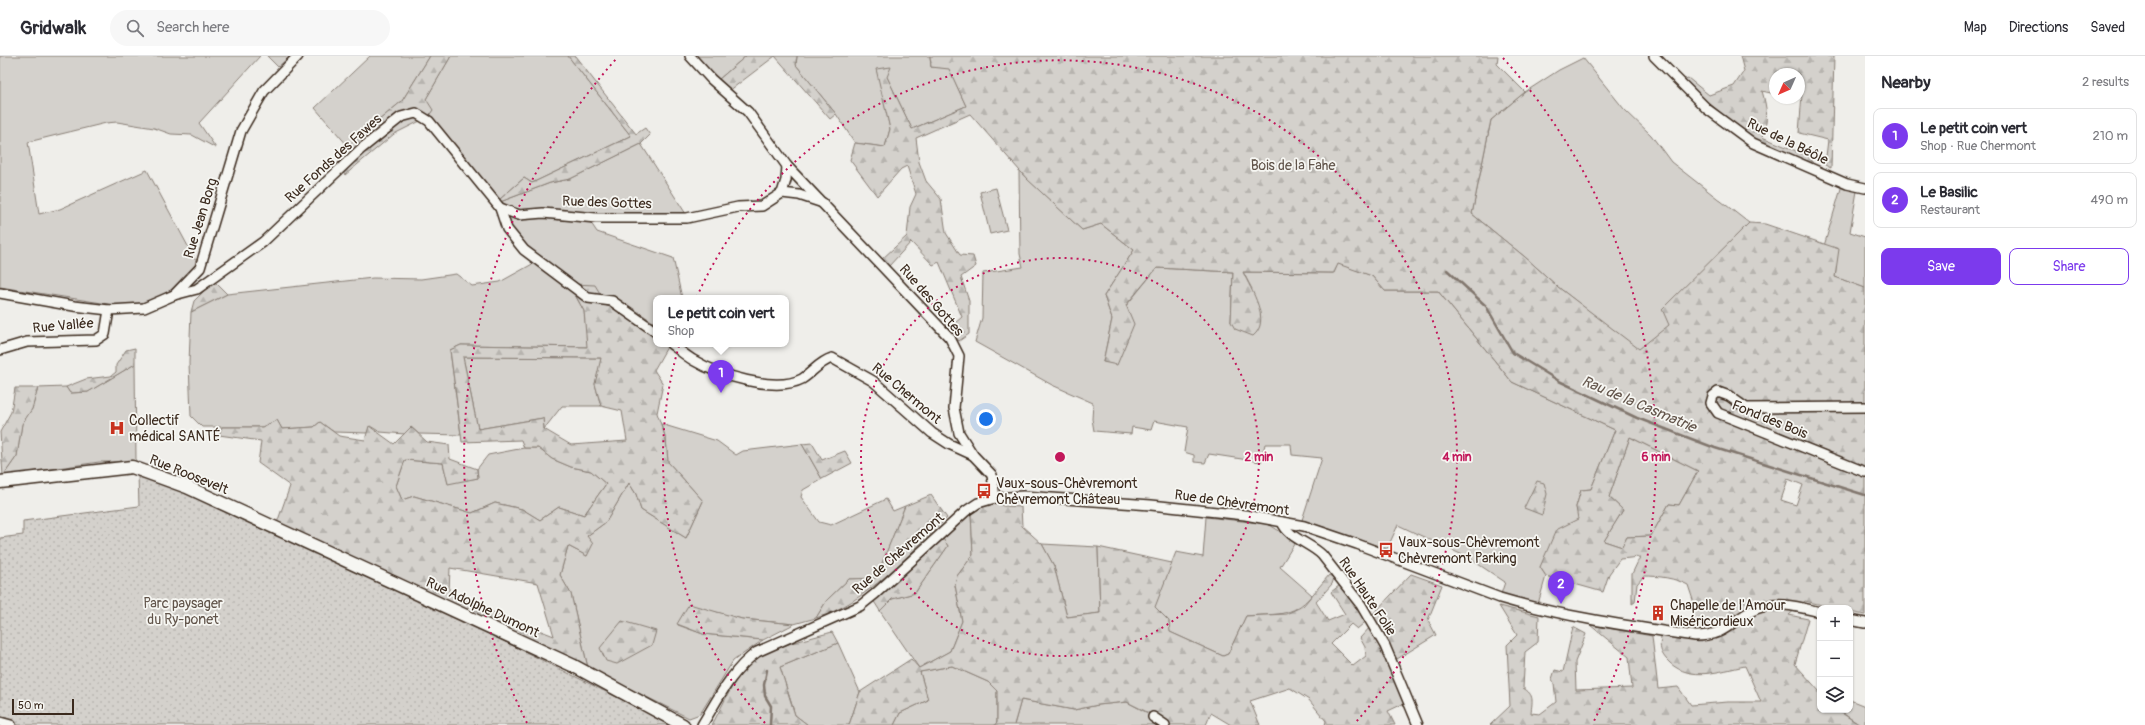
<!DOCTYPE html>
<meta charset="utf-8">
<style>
:root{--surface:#fff;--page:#f7f7f7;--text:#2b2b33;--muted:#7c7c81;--line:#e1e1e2;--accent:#7c3aed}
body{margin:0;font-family:Pangolin,sans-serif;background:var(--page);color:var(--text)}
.controls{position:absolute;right:12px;bottom:12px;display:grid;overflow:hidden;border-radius:8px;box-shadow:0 1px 3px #0004}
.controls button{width:36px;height:36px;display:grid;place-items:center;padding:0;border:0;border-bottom:1px solid var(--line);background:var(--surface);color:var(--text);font:20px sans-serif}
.compass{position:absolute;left:1769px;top:12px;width:36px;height:36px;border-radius:50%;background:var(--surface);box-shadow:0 1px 3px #0004;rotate:225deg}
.scale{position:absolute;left:12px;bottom:10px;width:62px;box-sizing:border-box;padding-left:4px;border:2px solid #3b2a1e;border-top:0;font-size:11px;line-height:14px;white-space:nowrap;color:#3b2a1e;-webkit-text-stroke:3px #f6f6f2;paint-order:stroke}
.you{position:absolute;left:986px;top:363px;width:14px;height:14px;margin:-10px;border:3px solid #fff;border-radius:50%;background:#1a73e8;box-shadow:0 0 0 6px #1a73e833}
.badge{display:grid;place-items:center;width:26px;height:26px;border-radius:50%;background:var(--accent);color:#fff;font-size:13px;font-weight:700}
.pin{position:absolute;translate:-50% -33px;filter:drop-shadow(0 1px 2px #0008)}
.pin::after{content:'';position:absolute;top:21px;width:14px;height:12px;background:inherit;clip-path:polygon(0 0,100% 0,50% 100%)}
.popup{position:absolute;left:653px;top:239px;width:136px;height:52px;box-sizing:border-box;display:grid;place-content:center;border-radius:8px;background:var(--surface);filter:drop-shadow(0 1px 3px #0005);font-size:13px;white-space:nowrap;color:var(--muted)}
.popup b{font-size:15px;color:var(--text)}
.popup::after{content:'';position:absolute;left:50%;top:100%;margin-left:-8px;border:8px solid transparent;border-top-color:var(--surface)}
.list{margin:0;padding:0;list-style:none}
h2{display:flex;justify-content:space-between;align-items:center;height:52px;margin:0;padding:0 16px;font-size:17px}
h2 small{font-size:13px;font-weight:400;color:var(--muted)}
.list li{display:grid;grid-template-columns:26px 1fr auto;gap:12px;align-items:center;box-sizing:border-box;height:56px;margin:0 8px 8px;padding:0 8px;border:1px solid var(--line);border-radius:8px}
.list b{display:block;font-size:15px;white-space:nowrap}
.list p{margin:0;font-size:13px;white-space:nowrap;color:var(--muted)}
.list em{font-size:13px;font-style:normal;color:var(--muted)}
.actions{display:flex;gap:8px;padding:12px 16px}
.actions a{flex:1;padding:9px 0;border:1px solid var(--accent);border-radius:8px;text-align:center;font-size:14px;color:var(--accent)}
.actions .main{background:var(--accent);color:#fff}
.icon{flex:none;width:22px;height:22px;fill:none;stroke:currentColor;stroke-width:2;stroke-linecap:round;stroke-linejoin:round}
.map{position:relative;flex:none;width:1865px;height:669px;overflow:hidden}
header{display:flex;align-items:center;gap:24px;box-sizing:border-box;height:56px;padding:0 20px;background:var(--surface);border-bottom:1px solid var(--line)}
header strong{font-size:19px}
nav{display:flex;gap:22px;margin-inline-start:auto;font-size:14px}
.search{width:280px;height:36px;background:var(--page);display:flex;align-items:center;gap:10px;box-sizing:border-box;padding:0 14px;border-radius:22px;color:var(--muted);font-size:15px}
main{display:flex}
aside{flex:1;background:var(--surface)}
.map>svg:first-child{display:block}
</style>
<header>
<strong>Gridwalk</strong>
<div class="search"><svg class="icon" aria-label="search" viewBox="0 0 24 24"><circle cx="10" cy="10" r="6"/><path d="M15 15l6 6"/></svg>Search here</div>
<nav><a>Map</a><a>Directions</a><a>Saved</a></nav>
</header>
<main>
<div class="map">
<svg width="1865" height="669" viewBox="0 0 1865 669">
<defs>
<pattern id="forest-firs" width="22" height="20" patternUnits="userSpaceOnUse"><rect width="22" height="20" fill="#d4d1cc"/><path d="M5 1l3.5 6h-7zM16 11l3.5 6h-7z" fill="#b7b4af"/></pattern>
<pattern id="park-dots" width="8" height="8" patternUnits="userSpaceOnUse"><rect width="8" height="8" fill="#d4d1cc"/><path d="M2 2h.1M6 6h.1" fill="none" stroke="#b7b4af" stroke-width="1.8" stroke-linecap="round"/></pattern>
</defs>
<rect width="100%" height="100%" fill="#efeeea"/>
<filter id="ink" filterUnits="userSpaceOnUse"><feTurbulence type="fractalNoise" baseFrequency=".025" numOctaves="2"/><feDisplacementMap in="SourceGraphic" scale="8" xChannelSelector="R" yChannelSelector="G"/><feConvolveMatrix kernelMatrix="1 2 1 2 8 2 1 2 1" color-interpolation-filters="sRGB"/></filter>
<g filter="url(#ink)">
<g fill="#d4d1cc" stroke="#887e75">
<polygon points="0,0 260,0 199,67 216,92 192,79 171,78 154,72 117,66 106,67 28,86 39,158 60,153 147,114 197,207 178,230 149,246 121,250 0,231"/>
<polygon points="267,0 290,0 278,11"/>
<polygon points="370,0 430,0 402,45 348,90 315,52"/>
<polygon points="451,0 568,0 631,80 532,127 524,122 499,144 428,61 426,43"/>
<polygon points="697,0 746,0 718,24"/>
<polygon points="797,0 930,0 931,11 949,12 966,50 912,73 887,21 877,13 890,73 885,91 855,87 836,58 796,9"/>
<polygon points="1583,2 1624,53 1651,79 1671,106 1749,167 1663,253 1670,269 1639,294 1558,231 1525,201 1472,158 1491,64 1525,36 1559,14"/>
<polygon points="641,88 686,158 527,158 507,152 500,146 550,127 570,123"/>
<polygon points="1019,115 1082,174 1101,168 1134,194 1104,240 1112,263 1103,306 1126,250 1157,212 1233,216 1231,266 1252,233 1243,216 1333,217 1338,207 1372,220 1385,235 1438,235 1512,326 1615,374 1591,433 1581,434 1576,451 1579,463 1540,511 1546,520 1538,548 1501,538 1505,526 1469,502 1398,469 1387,493 1302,464 1322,402 1292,399 1291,388 1265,388 1261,406 1209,398 1205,407 1194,406 1194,399 1184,396 1188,371 1154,365 1151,374 1132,371 1131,378 1094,375 1092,363 1093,347 1052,329 975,286 982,262 983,217 1023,211 1020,198"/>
<polygon points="1842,129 1857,135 1850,176 1865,181 1865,232 1835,221 1838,193 1824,190"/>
<polygon points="996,132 1007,174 990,178 980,136"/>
<polygon points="507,160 518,163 537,161 589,164 597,176 673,202 682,242 656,242 656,268 628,249 573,228 523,189 508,171"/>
<polygon points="536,206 574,237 584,255 588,291 461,289 450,294 461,379 419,378 411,371 405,378 380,376 370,370 367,377 334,376 320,366 314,371 282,373 277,364 262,371 202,371 191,360 189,307 191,256 227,238 373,222 421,223 456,218 472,230 500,226"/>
<polygon points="463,301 602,302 595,328 601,350 562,350 544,373 543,362 478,373"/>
<polygon points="135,308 136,406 99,406 3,420 17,400 22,367 32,353 38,332 66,331 70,337 88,336"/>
<polygon points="661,368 717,385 736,399 743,395 802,388 822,423 803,434 801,441 819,466 831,469 886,443 893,455 905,450 876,523 849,523 827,544 816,562 794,568 742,563 689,549 678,569 703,578 763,584 733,605 700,658 689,662 588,612 571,538 560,519 568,490 587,500 587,480 606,466 629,427 636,438 641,454 686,482 703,445 668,406 666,383"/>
<polygon points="1630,381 1698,415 1679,449 1669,448 1651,480 1627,481 1622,491 1604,485 1623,454 1609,441"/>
<polygon points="524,392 538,392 552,403 571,411 591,415 606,428 584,459 559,451 540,464 522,453 495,447 472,457 414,440 402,444 396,430 405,404 443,407 448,427 478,422 477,413 488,399"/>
<polygon points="971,457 973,499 957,520 955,529 962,565 950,595 919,612 880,555 892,543 915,537 948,490 943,483"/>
<path d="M1206,461L1268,468L1296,485L1280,511L1312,539C1292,563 1274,557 1246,560L1228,598L1223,600L1170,576L1154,551L1176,496L1203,501Z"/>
<polygon points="1042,488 1098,491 1100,557 1067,561 1054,510"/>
<polygon points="838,587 860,636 849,669 808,669 795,659 780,611"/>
<polygon points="952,610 988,626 997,635 997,666 995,669 894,669 900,657 928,644 920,616"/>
<polygon points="1021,644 1074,654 1098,649 1127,646 1161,664 1159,669 1014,669"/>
<polygon points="1850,644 1865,650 1865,669 1860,669 1844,658 1845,654 1850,654"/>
</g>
<g fill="url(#forest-firs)" stroke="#887e75" fill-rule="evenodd">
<polygon points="430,0 451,0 426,43 433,54 428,61 394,78 345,119 341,113 355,99 348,90 402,45"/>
<polygon points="568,0 575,0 636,78 645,72 650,79 641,88 570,123 550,127 500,146 499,144 524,122 532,127 631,80"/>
<polygon points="746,0 775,0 729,35 718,24"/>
<polygon points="775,0 797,0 796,9 836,58 830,63"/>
<path d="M930,0H1498L1497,8L1525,36L1491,64L1472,158L1525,201L1558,231L1639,293L1669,269L1662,253L1749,167L1765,168L1839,193L1835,221L1865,232V559L1850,556V552H1835L1805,545L1789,559L1808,563L1795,608L1820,636V654H1837L1860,669H1490L1510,650L1507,589L1517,579L1499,550L1539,560L1538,586L1525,596L1523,632C1535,639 1532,645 1531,657L1540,658L1556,646L1554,627L1552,623L1555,614L1563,616L1573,571L1586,578L1575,606L1576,634L1632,632L1629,601L1590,569L1652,580L1658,633L1678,631L1691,649L1728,646H1761L1745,610C1720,615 1691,626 1670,607C1658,596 1659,588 1663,574L1691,576L1695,550L1688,529C1675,522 1659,520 1644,520L1637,528L1635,546L1632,548V518L1640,501L1620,503L1609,518L1603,536L1546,520L1540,511L1556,474L1578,463L1576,451L1581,434L1591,433L1615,374L1512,326L1438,235H1385L1372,220L1338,208L1334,217L1243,216C1251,234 1272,265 1253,280L1235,273L1231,266L1233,216L1157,212L1126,249L1134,268L1117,309L1103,306L1112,263L1104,240L1134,194L1101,168L1082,174L1027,123L970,58L916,82L919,106L926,125L941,143L946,177L960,199L973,200L976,210L961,221L969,245V278L959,285L948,273L962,261L939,206L933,209L911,186L889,210L882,203L907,180L910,151L916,138L907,110L901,113L877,140L850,104L855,87L885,91L890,73L876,13L891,11L887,21L912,73L966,50L949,13L931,11ZM1630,381L1698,415L1679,449L1669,448L1651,480L1627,481L1622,491L1604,485L1623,454L1609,441ZM1788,423L1803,429L1796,449L1781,444Z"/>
<path d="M1740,0H1834L1831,112L1825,109L1828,84L1799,77L1802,38H1799V18H1775V38L1762,35C1767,52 1769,64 1762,81L1811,101L1812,107L1748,80L1682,24L1688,22L1709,39L1734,30L1744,15Z"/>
<polygon points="214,225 227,238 191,256 194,245"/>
<path d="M573,228L595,229L601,239L599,247L626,257L656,279V288H664L667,291L654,314L663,328L657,357L666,383L668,406L703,445L686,482L641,454L636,438L629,427L606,466L587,480L593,488L587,500L568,490L560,519L571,538L588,612L471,558L479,551L554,580L538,527L450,512L449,535L472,547L466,554L277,467L290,430L258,407L261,385L219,379L222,371H262L277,364L282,373L314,371L320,366L339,380L365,384L369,370L394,388L411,371L427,386L449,389L450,403L477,413L478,422L448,428L443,407L405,404L396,430L402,444L414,440L472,457L495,447L522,453L540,464L559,451L584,459L606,428L591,415L571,411L552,403L538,392H524L521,384L462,386L450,294L461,289L587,291L584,255L574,237ZM463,301L601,302L595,328L601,350L622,355L627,385L571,389L544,373L543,362L478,373Z"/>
<polygon points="135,292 135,308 88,336 70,337 66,331 86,323 111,320 116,316 116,309 126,294"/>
<polygon points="15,332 38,332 32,353 22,368 17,400 3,420 0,376 11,356"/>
<polygon points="812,387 822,404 845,395 852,407 822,423 802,388"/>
<polygon points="1537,425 1544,427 1547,438 1542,459 1524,452"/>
<path d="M931,439L947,462C910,497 865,548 816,562L827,544L849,523L876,522L905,450Z"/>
<polygon points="993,446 1003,450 1021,451 1022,470 1042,488 1054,510 1067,561 1100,557 1098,491 1172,507 1155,551 1169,565 1170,576 1223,600 1228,598 1246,560 1286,558 1303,550 1329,519 1334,522 1332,528 1316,546 1328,565 1345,558 1331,536 1344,526 1369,563 1357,573 1351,568 1331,588 1353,610 1366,600 1365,591 1360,582 1372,569 1407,646 1388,655 1395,669 1325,669 1326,665 1309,644 1290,632 1250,645 1260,669 1231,669 1211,657 1206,669 1159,669 1161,663 1127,646 1098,649 1074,654 1021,644 1014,669 995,669 997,666 997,635 988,626 952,610 920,616 928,644 900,657 894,669 849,669 860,636 911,603 919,612 950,595 962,565 955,529 957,520 973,499 971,457"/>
<polygon points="943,483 948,490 915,537 892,543 880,555 873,544"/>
<polygon points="1411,518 1442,529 1428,564 1436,579 1397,603 1372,559"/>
<polygon points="689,548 742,563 794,568 763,584 703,578 677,568"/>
<polygon points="622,565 656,575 652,589 617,608 606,605 600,592"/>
<path d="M832,576L838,587L780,611L795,659L808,669H712C721,652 730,633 740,617C757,592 805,584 832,576Z"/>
</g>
<polygon fill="url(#park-dots)" stroke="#887e75" points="138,419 267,468 673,669 11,669 0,666 0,482 23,479 23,465 139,450"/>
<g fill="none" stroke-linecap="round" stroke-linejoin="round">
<g stroke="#81766d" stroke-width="2.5">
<polyline points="1447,214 1486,250 1513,297 1559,325 1637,362 1715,392 1865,439"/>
<polyline points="767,614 764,629 765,640 771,650 770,669"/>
</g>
<defs>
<g id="street">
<polyline points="690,0 711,23 748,56 787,110 950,282 959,300 954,352 959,377 973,399 992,419 995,442"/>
<polyline points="1654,0 1707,53 1753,87 1847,128 1865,132"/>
<polyline points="782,137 786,124 787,110"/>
<polyline points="500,152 519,159 543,157 596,162 687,162 738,151 762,150 782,137 799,139 823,147"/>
<polyline points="0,237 74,250 109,254 144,252 174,239 200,212 241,75 264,35 298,0"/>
<polyline points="174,239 197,233 263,186 361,93 401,61 416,57 429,65 500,152 507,173 524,194 588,242 612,245 656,276"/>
<path d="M671,288C678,293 686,300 693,304C718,319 775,337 802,323C813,316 819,306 832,302L873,325L932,377L949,388L973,399"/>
<polyline points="0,294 27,286 96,284 105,278 109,254"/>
<polyline points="1865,351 1746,352 1729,340 1718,336 1713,340 1711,347 1718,357 1865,416"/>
<path d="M1282,466C1288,482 1310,487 1322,499L1361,549L1385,590L1418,669"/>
<polyline points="1850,564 1865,567"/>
<polyline points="1153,661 1165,669"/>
<polyline points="0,666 11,669"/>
<path d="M702,669C718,643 731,615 757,596L860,550L875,538L966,455L978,447L995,442L1023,440L1151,449L1245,459L1304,470L1357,488L1500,542C1564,561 1629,570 1695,580C1729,580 1729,564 1756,553C1777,544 1799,551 1820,556"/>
</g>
<polyline id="secondary" points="0,426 132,411 187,431 574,610 683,669"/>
</defs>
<use href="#street" stroke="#3b2a1e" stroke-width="12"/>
<use href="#secondary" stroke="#3b2a1e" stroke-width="15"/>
<use href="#street" stroke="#f6f6f2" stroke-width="9"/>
<use href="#secondary" stroke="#f6f6f2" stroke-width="12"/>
</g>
</g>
<g fill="none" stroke="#c2185b" stroke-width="2" stroke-dasharray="2 4">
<circle cx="1060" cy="401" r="199"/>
<path d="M765 667A397 397 0 1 1 1355 667"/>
<path d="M527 667A596 596 0 0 1 617 2M1503 2A596 596 0 0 1 1593 667"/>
</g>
<defs>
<symbol id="hospital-bare" viewBox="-9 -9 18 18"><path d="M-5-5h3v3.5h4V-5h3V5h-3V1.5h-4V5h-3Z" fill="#c8321e" stroke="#f6f6f2" stroke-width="2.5" paint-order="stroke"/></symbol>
<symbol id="bus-bare" viewBox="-9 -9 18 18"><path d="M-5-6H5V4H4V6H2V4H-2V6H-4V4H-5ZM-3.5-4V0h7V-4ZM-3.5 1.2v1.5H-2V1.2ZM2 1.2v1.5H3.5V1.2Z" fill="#c8321e" stroke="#f6f6f2" stroke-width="2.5" paint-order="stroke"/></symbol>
<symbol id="building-bare" viewBox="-9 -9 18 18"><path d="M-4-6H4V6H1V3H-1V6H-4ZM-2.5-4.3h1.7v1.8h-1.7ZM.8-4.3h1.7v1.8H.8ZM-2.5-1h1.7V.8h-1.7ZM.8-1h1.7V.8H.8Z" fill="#c8321e" stroke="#f6f6f2" stroke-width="2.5" paint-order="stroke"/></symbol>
</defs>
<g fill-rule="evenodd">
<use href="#hospital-bare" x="106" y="361" width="22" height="22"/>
<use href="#bus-bare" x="973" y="424" width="22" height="22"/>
<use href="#bus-bare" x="1375" y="483" width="22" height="22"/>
<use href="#building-bare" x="1647" y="546" width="22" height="22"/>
</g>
<g text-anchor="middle" stroke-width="3.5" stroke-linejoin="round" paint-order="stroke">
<g font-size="14" fill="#3b2a1e" stroke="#f6f6f2">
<text transform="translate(1788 85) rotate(26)" y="5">Rue de la Béôle</text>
<text transform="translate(333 102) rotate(-42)" y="5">Rue Fonds des Fawes</text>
<text transform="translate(607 146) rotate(2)" y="5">Rue des Gottes</text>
<text transform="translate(200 162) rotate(-73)" y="5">Rue Jean Borg</text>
<text transform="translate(932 244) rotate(49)" y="5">Rue des Gottes</text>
<text transform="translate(63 269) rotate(-5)" y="5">Rue Vallée</text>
<text transform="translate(907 337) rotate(40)" y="5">Rue Chermont</text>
<text transform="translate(1770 363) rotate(22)" y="5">Fond des Bois</text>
<text transform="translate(189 418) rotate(22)" y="5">Rue Roosevelt</text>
<text transform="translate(1232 446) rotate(8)" y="5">Rue de Chèvremont</text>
<text transform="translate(898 497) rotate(-41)" y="5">Rue de Chèvremont</text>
<text transform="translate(1368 540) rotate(56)" y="5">Rue Haute Folie</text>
<text transform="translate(483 551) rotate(25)" y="5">Rue Adolphe Dumont</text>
</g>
<g font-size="14" fill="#61544a" stroke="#f6f6f2">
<text x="1293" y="114">Bois de la Fahe</text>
<text x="183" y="552">Parc paysager<tspan x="183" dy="16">du Ry-ponet</tspan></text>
</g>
<g font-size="14" fill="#3b2a1e" stroke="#f6f6f2" text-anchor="start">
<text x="129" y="369">Collectif<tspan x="129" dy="16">médical SANTÉ</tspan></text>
<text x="996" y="432">Vaux-sous-Chèvremont<tspan x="996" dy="16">Chèvremont Château</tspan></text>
<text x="1398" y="491">Vaux-sous-Chèvremont<tspan x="1398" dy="16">Chèvremont Parking</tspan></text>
<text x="1670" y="554">Chapelle de l'Amour<tspan x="1670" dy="16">Miséricordieux</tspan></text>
</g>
<g font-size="15" font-style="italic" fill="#64564c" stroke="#f6f6f2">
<text transform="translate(1639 348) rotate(23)" y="5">Rau de la Casmatrie</text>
</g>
</g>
<circle cx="1060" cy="401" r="6" fill="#c2185b" stroke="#f6f6f2" stroke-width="2"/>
<g font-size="12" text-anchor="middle" font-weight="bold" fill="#c2185b" stroke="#f6f6f2" stroke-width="3.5" stroke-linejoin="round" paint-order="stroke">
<text x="1259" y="405">2 min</text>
<text x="1457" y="405">4 min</text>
<text x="1656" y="405">6 min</text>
</g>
</svg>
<div class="controls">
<button>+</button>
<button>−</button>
<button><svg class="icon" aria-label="layers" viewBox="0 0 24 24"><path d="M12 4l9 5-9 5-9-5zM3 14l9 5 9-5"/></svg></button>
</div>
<svg class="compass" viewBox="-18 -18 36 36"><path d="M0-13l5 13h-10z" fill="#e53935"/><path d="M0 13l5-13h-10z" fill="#7c7c81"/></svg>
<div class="scale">50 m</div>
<div class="you"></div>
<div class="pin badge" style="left:721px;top:337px">1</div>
<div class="popup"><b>Le petit coin vert</b>Shop</div>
<div class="pin badge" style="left:1561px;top:548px">2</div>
</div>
<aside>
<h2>Nearby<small>2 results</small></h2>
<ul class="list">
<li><span class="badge">1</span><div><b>Le petit coin vert</b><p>Shop · Rue Chermont</p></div><em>210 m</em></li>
<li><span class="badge">2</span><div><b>Le Basilic</b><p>Restaurant</p></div><em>490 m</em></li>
</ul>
<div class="actions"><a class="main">Save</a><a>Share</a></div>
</aside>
</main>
